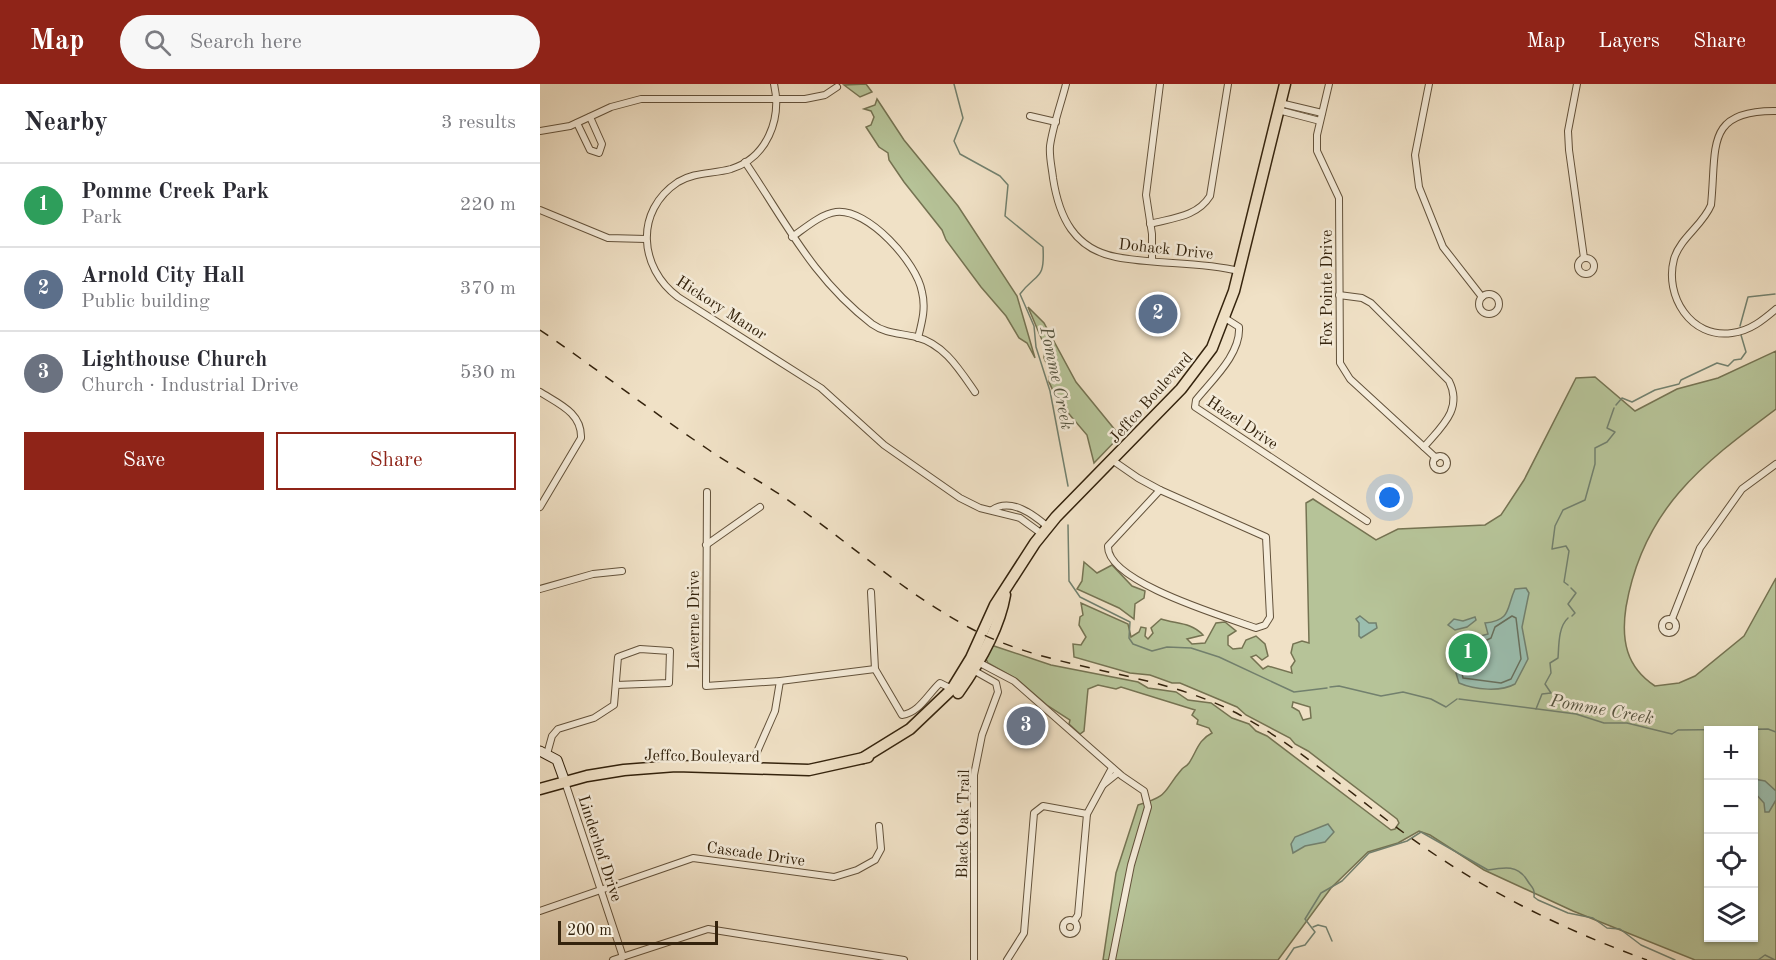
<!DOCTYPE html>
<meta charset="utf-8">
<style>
:root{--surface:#fff;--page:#f7f7f7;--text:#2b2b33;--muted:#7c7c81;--line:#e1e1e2;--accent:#8f2418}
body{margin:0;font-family:"Old Standard TT",serif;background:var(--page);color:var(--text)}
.controls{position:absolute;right:18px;bottom:18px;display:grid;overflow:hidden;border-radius:0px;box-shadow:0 2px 4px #0004}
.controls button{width:54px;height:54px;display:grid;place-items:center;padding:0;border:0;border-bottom:2px solid var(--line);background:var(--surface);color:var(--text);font:30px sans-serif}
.scale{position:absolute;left:18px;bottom:15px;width:160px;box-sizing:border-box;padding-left:6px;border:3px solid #34230d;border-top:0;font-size:16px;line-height:21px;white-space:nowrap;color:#34230d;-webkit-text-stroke:4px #f5ecda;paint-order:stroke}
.you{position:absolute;left:850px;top:414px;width:21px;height:21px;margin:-15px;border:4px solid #fff;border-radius:50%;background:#1a73e8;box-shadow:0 0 0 9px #1a73e833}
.badge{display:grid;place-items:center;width:39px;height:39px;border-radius:50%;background:var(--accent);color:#fff;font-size:20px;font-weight:700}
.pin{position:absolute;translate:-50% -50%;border:3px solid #fff;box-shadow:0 2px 6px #0006}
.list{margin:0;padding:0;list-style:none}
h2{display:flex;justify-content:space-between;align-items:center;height:78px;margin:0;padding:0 24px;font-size:26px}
h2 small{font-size:20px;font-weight:400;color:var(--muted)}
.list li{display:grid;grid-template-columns:39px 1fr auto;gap:18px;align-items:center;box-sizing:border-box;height:84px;padding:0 24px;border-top:2px solid var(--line)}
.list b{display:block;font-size:22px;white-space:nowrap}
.list p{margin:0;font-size:20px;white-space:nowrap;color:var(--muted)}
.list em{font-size:20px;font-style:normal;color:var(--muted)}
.actions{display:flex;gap:12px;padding:18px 24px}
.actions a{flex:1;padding:14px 0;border:2px solid var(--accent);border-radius:0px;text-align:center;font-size:21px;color:var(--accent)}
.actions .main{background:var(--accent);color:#fff}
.icon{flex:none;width:33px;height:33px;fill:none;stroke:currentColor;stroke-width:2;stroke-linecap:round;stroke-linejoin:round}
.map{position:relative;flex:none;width:1236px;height:876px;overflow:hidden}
header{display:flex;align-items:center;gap:36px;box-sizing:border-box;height:84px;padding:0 30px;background:var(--accent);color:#fff}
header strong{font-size:28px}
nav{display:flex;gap:33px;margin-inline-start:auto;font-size:21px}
.search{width:420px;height:54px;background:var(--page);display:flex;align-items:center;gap:15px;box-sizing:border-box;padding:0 21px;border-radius:33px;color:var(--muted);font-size:22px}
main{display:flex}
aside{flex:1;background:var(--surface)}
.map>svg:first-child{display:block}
</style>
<header>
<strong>Map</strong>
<div class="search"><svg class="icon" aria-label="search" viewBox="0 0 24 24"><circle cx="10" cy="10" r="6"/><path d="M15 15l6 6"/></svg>Search here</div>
<nav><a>Map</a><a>Layers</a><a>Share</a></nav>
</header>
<main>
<aside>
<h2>Nearby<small>3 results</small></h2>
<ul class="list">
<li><span class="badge" style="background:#2e9e5b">1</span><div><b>Pomme Creek Park</b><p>Park</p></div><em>220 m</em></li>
<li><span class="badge" style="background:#5c6f8a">2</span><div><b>Arnold City Hall</b><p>Public building</p></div><em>370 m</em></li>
<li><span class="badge" style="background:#6b7280">3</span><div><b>Lighthouse Church</b><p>Church · Industrial Drive</p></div><em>530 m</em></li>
</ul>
<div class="actions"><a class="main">Save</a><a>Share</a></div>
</aside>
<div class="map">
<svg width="1236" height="876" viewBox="0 0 1236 876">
<rect width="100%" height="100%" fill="#f0e1c6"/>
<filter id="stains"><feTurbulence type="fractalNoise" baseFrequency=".00333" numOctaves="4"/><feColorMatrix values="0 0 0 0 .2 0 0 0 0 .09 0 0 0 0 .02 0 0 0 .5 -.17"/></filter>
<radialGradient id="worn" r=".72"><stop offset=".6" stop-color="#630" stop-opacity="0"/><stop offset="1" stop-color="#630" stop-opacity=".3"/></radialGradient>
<g fill="#b6c398" stroke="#757352" stroke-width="1.5" fill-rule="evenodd">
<polygon points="326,0 332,8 320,13 304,1"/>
<polygon points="337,15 364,56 418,122 477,212 495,274 487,259 479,254 466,232 441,203 406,156 402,146 364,98 349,76 348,69 339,63 326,43 331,41 334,33 331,27 324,25 335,21"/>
<polygon points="488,223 504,239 536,298 580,352 554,379 547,351 518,317 509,298 510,288 504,274 505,263"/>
<path d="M1236,267V325C1161,381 1103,425 1086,523C1081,556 1086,583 1115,602L1139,599L1155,592L1204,552L1236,494V876H1155L1033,827L944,786L890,751L879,747L858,759L828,768L791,804L738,876H563L576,789L598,721C631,711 622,708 642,685C645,682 646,683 649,679C657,667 658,656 672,649L669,644L657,640L658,636L652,631L655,626L581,603L576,605L558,601L548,605L544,647L540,650L529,640L530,636L508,622L477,595L448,579L446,575L451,561L511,581L598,598L608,604L636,608L648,616L671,619L692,634L709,640L716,647L727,652L851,746L855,745L859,739L857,735L768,667L755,660L750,654L706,631L697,623L640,599H632L610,591L590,589L534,573L533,560L541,561L546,553L539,541L540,533L543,531L541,519L588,540L591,553L599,548L601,543L606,544L605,552L608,555L613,549L611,544L621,535C636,540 651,538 663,551L647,555L652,560L665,559L676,539L685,538L696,547L688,552V561L693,565L702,564L706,556L716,552L725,560L728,572L722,576L716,571L711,573L723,585L728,582L752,589L751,583L755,577L751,569L753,560L762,557L769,559L766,419L773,415L836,456L858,445L945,441L961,431L984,396L1036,294L1055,293L1095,327L1137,305L1178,294ZM753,618L770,623L771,634L763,636L759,627L752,623ZM1168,646H1214V854H1168Z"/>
<polygon points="544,478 557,489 572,481 592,502 605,507 604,514 595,520 594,535 579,524 537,505 542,497"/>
</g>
<g fill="#9bbeaf" stroke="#72806e" stroke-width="1.5">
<path d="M986,504L989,509L982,543L988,575L975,600C961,608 935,606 919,599L916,589L927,568L926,563L937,553L948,550L945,539C972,536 966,524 975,505Z"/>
<polygon points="820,532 829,539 836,539 837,544 821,554 819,552 819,539 816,535"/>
<polygon points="935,533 936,536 927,543 915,546 908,541 914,535 923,537"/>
<polygon points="1214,695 1225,697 1236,707 1236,716 1229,728 1225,728 1224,719 1214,708"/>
<polygon points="788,740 794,748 785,758 765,762 753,769 751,760 755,753"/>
</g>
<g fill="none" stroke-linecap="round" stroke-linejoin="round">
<polygon stroke="#68705e" stroke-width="1.5" points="972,532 976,534 981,575 971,595 961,599 923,594 922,589 935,562 951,554 955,543"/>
<g stroke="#72806e" stroke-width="1.5">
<path d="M414,0L423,34L414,57L420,70L460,92L468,101L465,132L503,163C505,197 497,188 480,210L494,242L496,263L510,307L528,402"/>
<polyline points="1200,242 1208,213 1235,210"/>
<polyline points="1076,321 1082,314 1092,318 1115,306 1139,300 1141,296 1177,279 1188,282 1194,276 1201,275 1206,268 1201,251"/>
<polyline points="528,441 529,497 540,513 590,538 589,554 593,560 612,567 627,563 651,564 679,573 754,608 787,604"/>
<polyline points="1028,501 1024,498 1029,467 1026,462 1012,465 1015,442 1023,426 1045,416 1055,380 1055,364 1067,358 1075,348 1067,344 1074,324"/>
<polyline points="1031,504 1036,509 1028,520 1035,529 1032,532"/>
<polyline points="790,603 799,602 841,612 863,608 891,615 906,623 917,615"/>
<polyline points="919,615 1036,630 1064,639 1087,639 1132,650 1138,646 1228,645 1236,648"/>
<path d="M996,625L1002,610L1011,609L1005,600L1011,589L1010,579L1018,574C1019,562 1018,543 1028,534"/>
<polyline points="773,843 778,841 786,843 792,857"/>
<path d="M746,876L754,864L765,861L775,848L765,835L781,809L802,797L829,769L867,757L881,748L948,786C965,783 978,781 987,796C991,803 995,803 994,813L998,816L1028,829L1053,834L1067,844L1080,845L1101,861L1135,876"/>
<polyline points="1218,876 1225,871 1235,876"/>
</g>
<defs>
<g id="street">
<path d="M234,0C242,35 227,74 191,85C173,90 154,88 138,98C94,127 99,184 138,213L281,304L344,361L420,414L440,424L480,434L502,450"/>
<path d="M526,0C521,20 513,41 510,62C509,73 512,84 513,94C519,133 534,165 576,173C617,181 658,177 699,187"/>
<polyline points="789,0 777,51 777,67 799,114 800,279 810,295 896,374"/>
<polyline points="889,0 875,71 879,103 903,163 942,213"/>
<polyline points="1037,0 1028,47 1029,66 1044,174"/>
<polyline points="740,19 782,29"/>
<polyline points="738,26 780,37"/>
<path d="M1236,27C1164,26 1177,64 1171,121C1163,141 1140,154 1134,175C1124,212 1151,255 1192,249C1210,247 1223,236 1236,225"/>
<polyline points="490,32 516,38"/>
<polyline points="37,39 50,66 59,69 62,60 50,33"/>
<polyline points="0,47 30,42 71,23 101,15 265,15 285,11 297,3"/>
<path d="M205,78C246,138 272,194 332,240C346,250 360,249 376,253C404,260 419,285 435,308"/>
<polyline points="0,126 68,154 106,155"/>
<path d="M610,140C632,134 657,133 670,112L688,0"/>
<path d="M252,153C265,144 281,130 296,128C328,124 377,179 382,208C386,224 382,238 378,254"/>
<circle cx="1046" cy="182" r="8"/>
<polyline points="612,176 612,150 606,111 620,0"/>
<circle cx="949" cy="220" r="10"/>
<path d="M799,211L822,214L831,219L909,297C923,325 902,342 884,363"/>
<path d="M685,234L699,243C701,270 672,296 656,316L655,323L827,437"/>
<path d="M0,308C19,320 42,329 41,354L0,423"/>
<circle cx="900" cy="379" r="7"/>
<polyline points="572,376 598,394 620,406"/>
<path d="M620,406L726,453L730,533L725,541L716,544C686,533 566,498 568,462Z"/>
<polyline points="167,408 166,602 240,597 335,585"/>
<path d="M452,426C471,413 494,431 508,443"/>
<polyline points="166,461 220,423"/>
<polyline points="0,505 53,490 82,487"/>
<path d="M331,508L335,585L362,631C379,629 388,610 400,599L412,605"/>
<circle cx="1129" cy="542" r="7"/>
<polyline points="1132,535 1160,464 1202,405 1236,380"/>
<polyline points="438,578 474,597 582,692 604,707 608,723 591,781 572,876"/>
<polyline points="433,586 456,599 458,608 442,651 434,691 434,876"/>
<polyline points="7,670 12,652 18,645 54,634 74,621 78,573 100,565 130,567 129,599 76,601"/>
<polyline points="210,684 235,627 240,597"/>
<polyline points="25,698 83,873"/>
<polyline points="563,701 578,689"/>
<polyline points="0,827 153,774 294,793 317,786 335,776 341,765 339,742"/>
<circle cx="530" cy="843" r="7"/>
<polyline points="534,837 538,831 547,730 572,684"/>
<polyline points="73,876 168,845 364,876"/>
<polyline points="467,876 484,849 494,729 503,722 547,730"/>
</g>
<polyline id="secondary" points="0,667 17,676 25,698"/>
<g id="primary">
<path d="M418,609C438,581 459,546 465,511"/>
<polyline points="323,674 370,645 412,605 431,574 455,521 495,459 516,433 641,305 672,264 694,207 745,0"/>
<polyline points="0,705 47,692 84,686 136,682 269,686 328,673"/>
</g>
</defs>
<use href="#street" stroke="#63523b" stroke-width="8"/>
<use href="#secondary" stroke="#34230d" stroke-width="11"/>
<use href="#primary" stroke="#34230d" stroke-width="13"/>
<use href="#street" stroke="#f5ecda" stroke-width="6"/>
<use href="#secondary" stroke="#f5ecda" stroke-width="9"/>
<use href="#primary" stroke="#f0e1c6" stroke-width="10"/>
<path stroke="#34230d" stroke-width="1.5" stroke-dasharray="10 10" stroke-linecap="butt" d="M0,246C57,285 111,327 169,366C194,383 220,397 245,414C307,457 363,508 430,544C514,589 615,585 700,631C768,668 825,723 888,766C957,813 1030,848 1107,876"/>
</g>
<g text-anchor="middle" stroke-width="5" stroke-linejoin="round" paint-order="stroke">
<g font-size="16" fill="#34230d" stroke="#f5ecda">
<text transform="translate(626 164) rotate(6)" y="6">Dohack Drive</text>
<text transform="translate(786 204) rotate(-90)" y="6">Fox Pointe Drive</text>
<text transform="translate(182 223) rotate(33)" y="6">Hickory Manor</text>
<text transform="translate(610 313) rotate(-48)" y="6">Jeffco Boulevard</text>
<text transform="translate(703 338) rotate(34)" y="6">Hazel Drive</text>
<text transform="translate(153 536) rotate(-90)" y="6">Laverne Drive</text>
<text transform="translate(162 671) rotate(1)" y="6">Jeffco Boulevard</text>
<text transform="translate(422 740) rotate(-89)" y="6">Black Oak Trail</text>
<text transform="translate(61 764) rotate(72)" y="6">Linderhof Drive</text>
<text transform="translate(216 769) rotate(8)" y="6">Cascade Drive</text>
</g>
<g font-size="18" font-style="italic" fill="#53523e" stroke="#f5ecda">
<text transform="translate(517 294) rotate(78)" y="6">Pomme Creek</text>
<text transform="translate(1062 625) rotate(10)" y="6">Pomme Creek</text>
</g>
</g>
<rect width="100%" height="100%" filter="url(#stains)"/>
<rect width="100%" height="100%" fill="url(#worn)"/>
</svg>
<div class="controls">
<button>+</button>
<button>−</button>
<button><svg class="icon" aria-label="locate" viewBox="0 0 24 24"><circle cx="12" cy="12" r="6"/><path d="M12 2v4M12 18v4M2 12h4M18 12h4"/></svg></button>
<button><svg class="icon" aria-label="layers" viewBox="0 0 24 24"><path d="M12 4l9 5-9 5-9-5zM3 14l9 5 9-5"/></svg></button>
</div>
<div class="scale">200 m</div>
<div class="you"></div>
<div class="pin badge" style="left:928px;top:569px;background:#2e9e5b">1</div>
<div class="pin badge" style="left:618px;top:230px;background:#5c6f8a">2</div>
<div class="pin badge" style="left:486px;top:642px;background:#6b7280">3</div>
</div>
</main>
